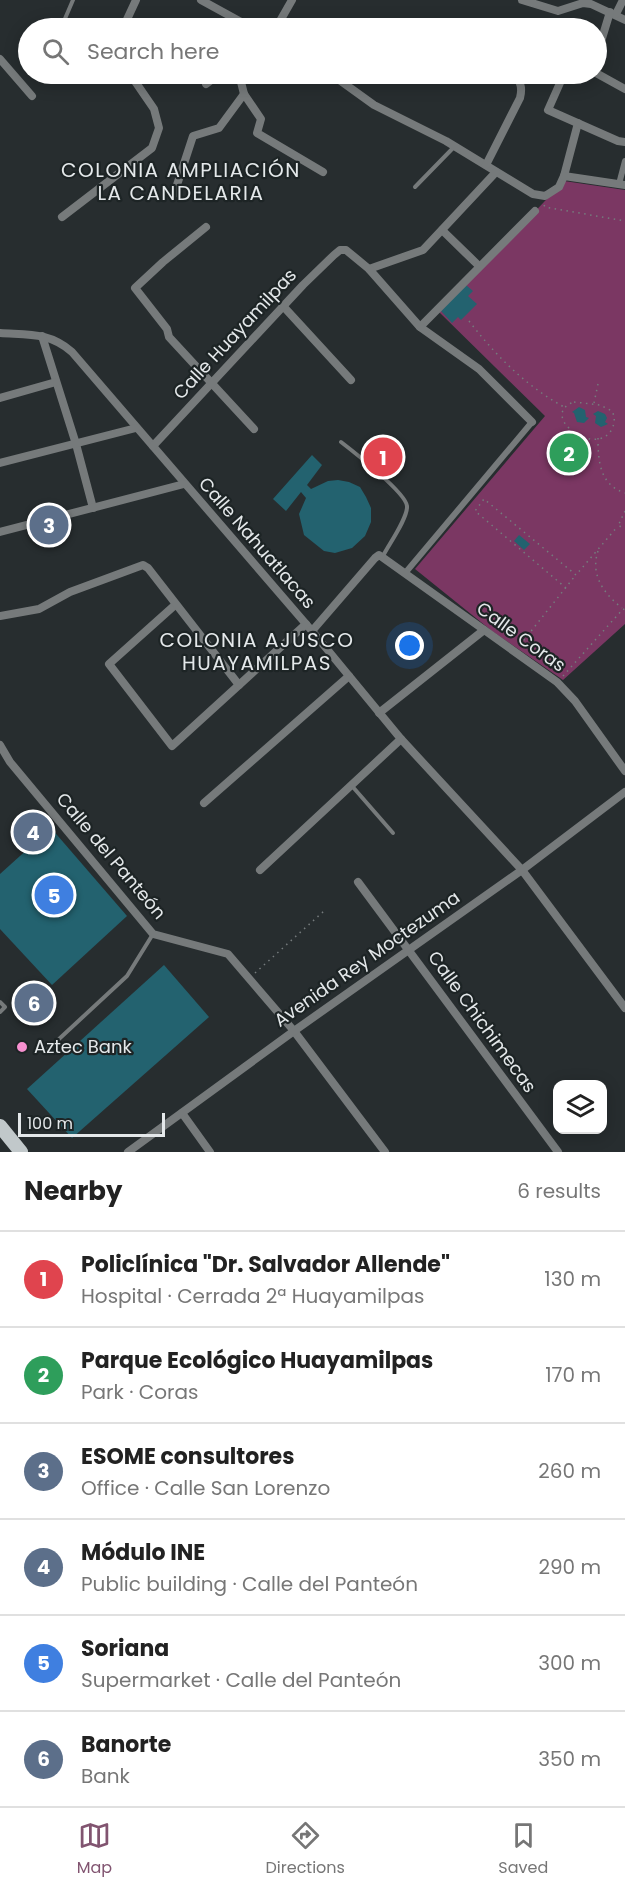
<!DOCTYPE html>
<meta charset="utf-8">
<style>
:root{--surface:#fff;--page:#f6f6f6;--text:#222;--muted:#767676;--line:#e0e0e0;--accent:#815470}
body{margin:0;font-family:Poppins,sans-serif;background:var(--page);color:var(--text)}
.controls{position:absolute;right:18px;bottom:18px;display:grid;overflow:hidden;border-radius:12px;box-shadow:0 3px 15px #0003}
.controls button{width:54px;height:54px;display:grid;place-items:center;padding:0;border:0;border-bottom:2px solid var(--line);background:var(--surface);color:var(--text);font:30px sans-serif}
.scale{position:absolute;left:18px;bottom:15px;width:147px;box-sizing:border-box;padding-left:6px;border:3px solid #e4e8ea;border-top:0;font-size:16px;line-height:21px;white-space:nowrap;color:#e4e8ea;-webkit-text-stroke:4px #1d2425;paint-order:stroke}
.you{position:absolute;left:410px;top:646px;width:21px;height:21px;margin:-15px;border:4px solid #fff;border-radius:50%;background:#1a73e8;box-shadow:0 0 0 9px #1a73e833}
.badge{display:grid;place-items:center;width:39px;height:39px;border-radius:50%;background:var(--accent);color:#fff;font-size:20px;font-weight:700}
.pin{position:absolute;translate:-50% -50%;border:3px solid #fff;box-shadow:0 2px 6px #0006}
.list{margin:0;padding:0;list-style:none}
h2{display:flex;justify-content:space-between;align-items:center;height:78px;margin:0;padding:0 24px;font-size:26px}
h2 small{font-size:20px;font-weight:400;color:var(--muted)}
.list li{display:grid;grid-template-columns:39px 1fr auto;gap:18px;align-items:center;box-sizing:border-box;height:96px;padding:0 24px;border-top:2px solid var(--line)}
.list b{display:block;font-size:22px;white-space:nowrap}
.list p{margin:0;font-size:20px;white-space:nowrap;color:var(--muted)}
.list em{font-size:20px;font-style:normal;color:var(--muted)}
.icon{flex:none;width:33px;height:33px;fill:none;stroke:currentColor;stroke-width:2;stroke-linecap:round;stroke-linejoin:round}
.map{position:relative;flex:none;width:625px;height:1152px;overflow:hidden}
.search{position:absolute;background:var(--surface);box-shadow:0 3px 15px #0003;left:18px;right:18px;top:18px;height:66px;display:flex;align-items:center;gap:15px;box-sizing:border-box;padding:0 21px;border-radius:33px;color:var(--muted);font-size:22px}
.sheet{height:654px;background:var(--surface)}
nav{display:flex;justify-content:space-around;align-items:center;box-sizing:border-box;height:84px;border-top:2px solid var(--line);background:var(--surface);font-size:16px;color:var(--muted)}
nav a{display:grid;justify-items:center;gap:3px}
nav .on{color:var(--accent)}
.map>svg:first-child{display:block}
</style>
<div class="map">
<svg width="625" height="1152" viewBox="0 0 625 1152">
<rect width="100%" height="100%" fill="#272d2f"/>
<polygon fill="#7b3763" points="564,181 625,190 625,624 563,680 492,631 415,569 545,416 439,312"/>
<g fill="#23626f">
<polygon points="466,285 473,291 468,296 477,304 461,320 458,317 452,323 441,311"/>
<polygon points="579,407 585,410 586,417 589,418 584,423 577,422 574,413 572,412"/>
<polygon points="598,411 605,414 607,418 605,422 608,424 601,427 595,423 596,416 593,414"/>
<polygon points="312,455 322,465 307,485 311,489 328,481 338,480 349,482 360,487 366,497 371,508 371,522 365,536 352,548 335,553 324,551 304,535 299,514 306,498 301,492 286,511 273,499"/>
<polygon points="519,535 530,544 524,550 514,541"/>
<polygon points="51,828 127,916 52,985 0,929 0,874"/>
<polygon points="164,965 209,1017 72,1138 27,1089"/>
</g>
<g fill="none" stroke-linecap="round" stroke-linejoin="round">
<g stroke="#757b7d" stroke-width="1.5" stroke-dasharray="1.5 4.5" stroke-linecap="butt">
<polyline points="544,205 545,207 625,221"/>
<path d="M469,321C496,356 526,386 564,407"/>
<path d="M574,402L600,405L612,411C615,417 615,422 612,429C596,459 537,415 574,402Z"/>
<polyline points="594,403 598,384"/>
<path d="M598,438C598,462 600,485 625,493"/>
<polyline points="625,511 618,526 625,527"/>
<path d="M598,551C590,575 604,594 622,608"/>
<polyline points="566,588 475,511 484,499 576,575 618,526"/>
<polyline points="520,645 575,576"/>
<polyline points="563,676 623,609 625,610"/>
<polyline points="255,973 324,911"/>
</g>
<g stroke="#767a7b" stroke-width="4">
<polyline points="61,28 73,0"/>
<polyline points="415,187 454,147"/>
<path d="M341,442C354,452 406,493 407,506C408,518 389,544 383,556"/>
<polyline points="352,786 393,833"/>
<polyline points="0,1002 5,1007 0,1012"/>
<polyline points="45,1052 127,976 153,934"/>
</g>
<g stroke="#767a7b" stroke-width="6">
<polyline points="619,184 625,161"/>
<polyline points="406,572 532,422"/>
</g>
<g stroke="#767a7b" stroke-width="8">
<polyline points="201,0 252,28"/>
<polyline points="522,0 558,11 583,3 591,4 625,20"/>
<polyline points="616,14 623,0"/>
<polyline points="123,28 136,0"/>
<polyline points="276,28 292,0"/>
<polyline points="596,58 610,12"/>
<polyline points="0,59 32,96"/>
<polyline points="596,73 625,89"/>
<polyline points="239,74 244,94 261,119 257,133 323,172"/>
<polyline points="331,74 374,105 446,141 533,194 545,196 559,187 564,176 578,123"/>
<polyline points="564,74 548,110 618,141 625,142"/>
<polyline points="206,84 219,74"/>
<path d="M486,165L520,98C523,86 520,78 509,74"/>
<polyline points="564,176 625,185"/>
<polyline points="174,194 193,136 219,128 244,94"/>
<polyline points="62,217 152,148 159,128 154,109 130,74"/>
<polyline points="206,227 163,262 135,288 167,329 169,337 254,429"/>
<polyline points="442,230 479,266"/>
<polyline points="369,269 423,250 496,172"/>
<polyline points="283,306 351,380"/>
<polyline points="420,327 535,211"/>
<path d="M0,333C28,335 49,332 72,352L312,631L401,739L522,870L625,1008"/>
<polyline points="42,336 76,444 93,508"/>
<polyline points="0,398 56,382"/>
<polyline points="153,446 303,285 334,255 340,250 346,250 369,269 420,327 479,369 532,422"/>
<polyline points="0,463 136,428"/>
<polyline points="0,532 184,484"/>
<polyline points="175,605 109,664 172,746 306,624"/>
<polyline points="0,616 39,609 70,592 143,565 148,568 239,685"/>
<polyline points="312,631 375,558 379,555 382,557 557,682 575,701 625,771"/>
<polyline points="379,713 484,630"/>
<polyline points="0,745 10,762 153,934 228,954 294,1031 385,1152"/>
<polyline points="204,803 349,676"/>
<polyline points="260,870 401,739"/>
<polyline points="358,882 558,1152"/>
<polyline points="182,1113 210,1152"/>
<polyline points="128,1152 294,1031 522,870 625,792"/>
</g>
<polyline stroke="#c1c8ca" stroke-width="14" points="0,1126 21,1152"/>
</g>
<circle fill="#f690cf" stroke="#1d2425" stroke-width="2" cx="22" cy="1047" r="6"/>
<g text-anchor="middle" stroke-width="4.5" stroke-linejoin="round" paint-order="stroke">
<g font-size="18" fill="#e4e8ea" stroke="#1d2425">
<text transform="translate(235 334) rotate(-47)" y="6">Calle Huayamilpas</text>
<text transform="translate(257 543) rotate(49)" y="6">Calle Nahuatlacas</text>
<text transform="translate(521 637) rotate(36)" y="6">Calle Coras</text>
<text transform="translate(111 856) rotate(50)" y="6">Calle del Panteón</text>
<text transform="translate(367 959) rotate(-35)" y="6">Avenida Rey Moctezuma</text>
<text transform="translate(482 1022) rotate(54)" y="6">Calle Chichimecas</text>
</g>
<g font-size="18" fill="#e4e8ea" stroke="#1d2425" text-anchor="start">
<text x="34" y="1053">Aztec Bank</text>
</g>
<g font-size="20" letter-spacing="1.5" fill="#e4e8ea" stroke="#1d2425">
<text x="181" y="177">COLONIA AMPLIACIÓN<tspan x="181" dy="23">LA CANDELARIA</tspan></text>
<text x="257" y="647">COLONIA AJUSCO<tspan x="257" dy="23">HUAYAMILPAS</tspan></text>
</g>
</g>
</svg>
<div class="controls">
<button><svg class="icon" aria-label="layers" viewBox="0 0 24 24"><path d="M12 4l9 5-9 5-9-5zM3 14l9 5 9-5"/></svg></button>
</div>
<div class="scale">100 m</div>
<div class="you"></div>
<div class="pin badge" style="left:383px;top:457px;background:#e0444e">1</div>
<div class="pin badge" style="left:569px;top:453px;background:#2e9e5b">2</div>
<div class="pin badge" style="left:49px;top:525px;background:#5c6f8a">3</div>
<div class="pin badge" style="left:33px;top:832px;background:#5c6f8a">4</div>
<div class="pin badge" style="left:54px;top:895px;background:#3f7fe0">5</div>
<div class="pin badge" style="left:34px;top:1003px;background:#5c6f8a">6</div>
<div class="search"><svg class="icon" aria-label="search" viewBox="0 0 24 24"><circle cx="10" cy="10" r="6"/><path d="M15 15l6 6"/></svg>Search here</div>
</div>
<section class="sheet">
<h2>Nearby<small>6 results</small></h2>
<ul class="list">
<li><span class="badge" style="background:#e0444e">1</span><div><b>Policlínica &quot;Dr. Salvador Allende&quot;</b><p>Hospital · Cerrada 2ª Huayamilpas</p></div><em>130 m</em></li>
<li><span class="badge" style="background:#2e9e5b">2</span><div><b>Parque Ecológico Huayamilpas</b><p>Park · Coras</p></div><em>170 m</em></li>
<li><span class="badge" style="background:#5c6f8a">3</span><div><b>ESOME consultores</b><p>Office · Calle San Lorenzo</p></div><em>260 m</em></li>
<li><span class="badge" style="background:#5c6f8a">4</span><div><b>Módulo INE</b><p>Public building · Calle del Panteón</p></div><em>290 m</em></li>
<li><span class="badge" style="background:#3f7fe0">5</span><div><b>Soriana</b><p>Supermarket · Calle del Panteón</p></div><em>300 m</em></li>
<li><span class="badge" style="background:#5c6f8a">6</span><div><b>Banorte</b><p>Bank</p></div><em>350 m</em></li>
</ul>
</section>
<nav>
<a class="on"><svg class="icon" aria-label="map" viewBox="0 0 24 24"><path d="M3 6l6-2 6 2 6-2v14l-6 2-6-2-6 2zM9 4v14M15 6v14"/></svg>Map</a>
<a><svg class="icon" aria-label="directions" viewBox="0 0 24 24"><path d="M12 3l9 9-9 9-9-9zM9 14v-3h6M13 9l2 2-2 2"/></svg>Directions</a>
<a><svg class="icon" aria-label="saved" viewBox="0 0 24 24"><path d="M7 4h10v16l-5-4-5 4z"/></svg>Saved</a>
</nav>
